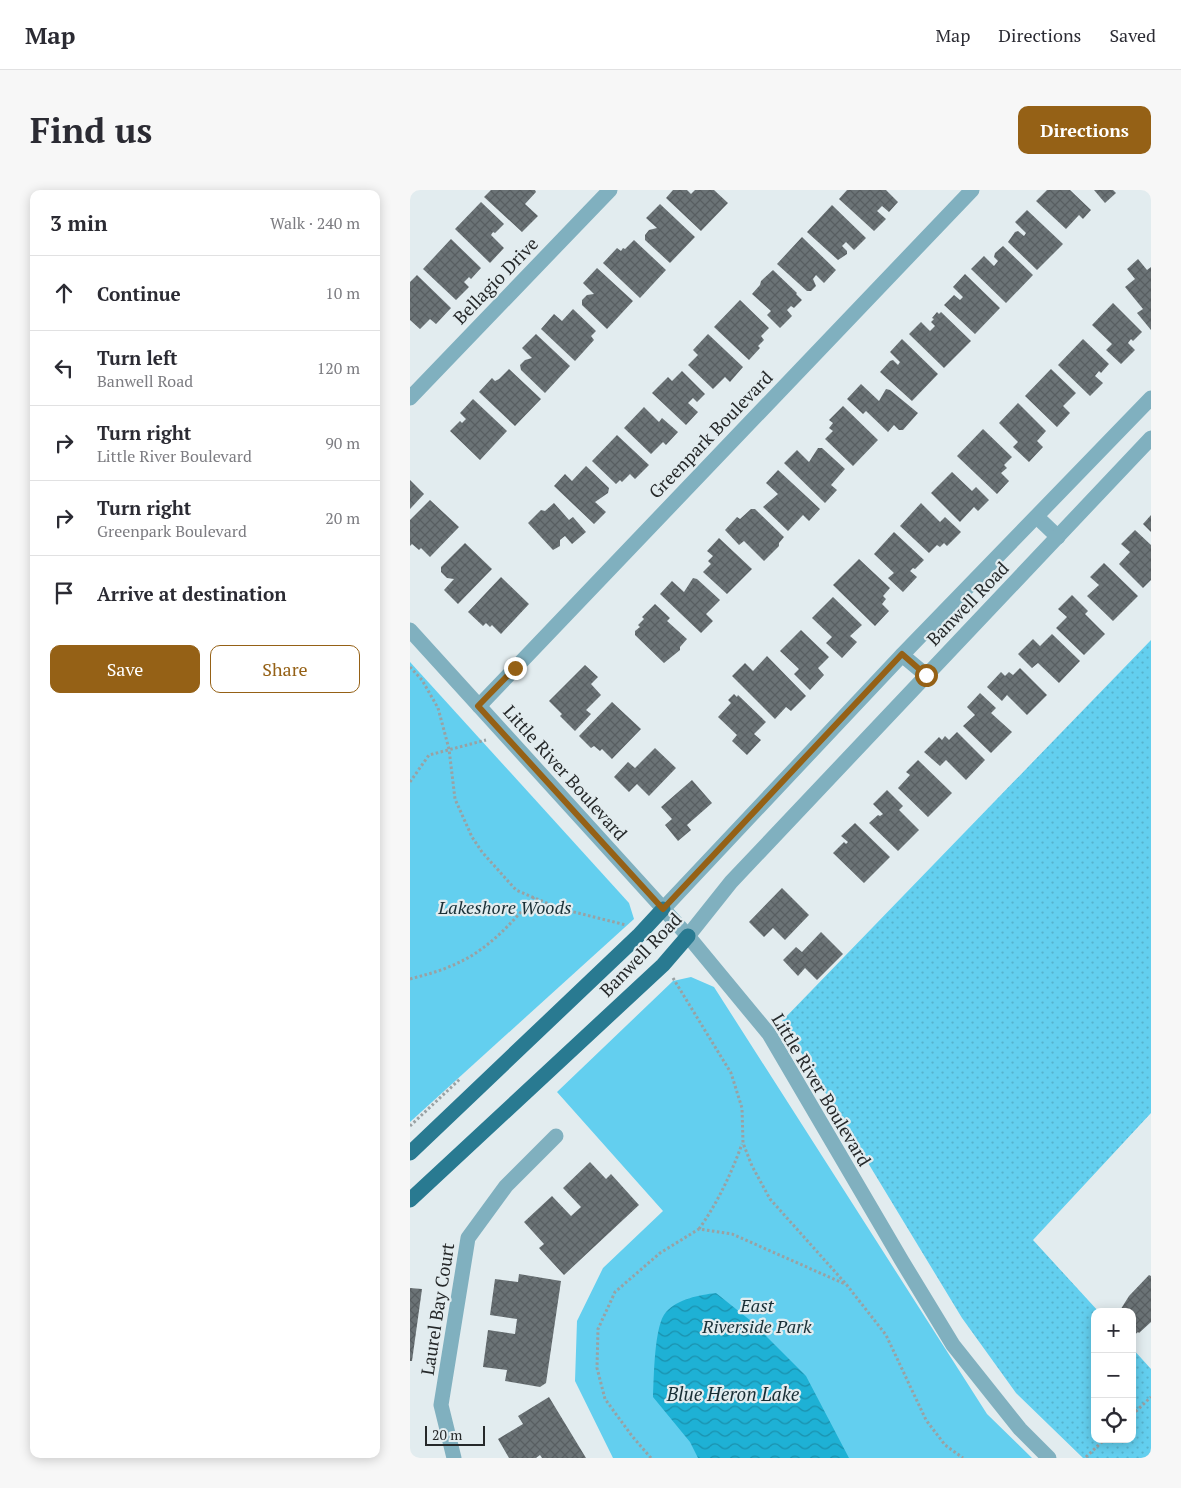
<!DOCTYPE html>
<meta charset="utf-8">
<style>
:root{--surface:#fff;--page:#f7f7f7;--text:#2b2b33;--muted:#7c7c81;--line:#e1e1e2;--accent:#956116}
body{margin:0;font-family:"PT Serif",serif;background:var(--page);color:var(--text)}
.controls{position:absolute;right:15px;bottom:15px;display:grid;overflow:hidden;border-radius:10px;box-shadow:0 2px 12px #0003}
.controls button{width:45px;height:45px;display:grid;place-items:center;padding:0;border:0;border-bottom:1px solid var(--line);background:var(--surface);color:var(--text);font:25px sans-serif}
.scale{position:absolute;left:15px;bottom:12px;width:60px;box-sizing:border-box;padding-left:5px;border:2px solid #26292a;border-top:0;font-size:14px;line-height:18px;white-space:nowrap;color:#26292a;-webkit-text-stroke:4px #e2ecef;paint-order:stroke}
.stop{position:absolute;width:15px;height:15px;margin:-11px;border:4px solid #956116;border-radius:50%;background:#fff}
.stop.end{background:#956116;border-color:#fff;box-shadow:0 1px 5px #0008}
.list{margin:0;padding:0;list-style:none}
h2{display:flex;justify-content:space-between;align-items:center;height:65px;margin:0;padding:0 20px;font-size:21px}
h2 small{font-size:16px;font-weight:400;color:var(--muted)}
.list li{display:grid;grid-template-columns:32px 1fr auto;gap:15px;align-items:center;box-sizing:border-box;height:75px;padding:0 20px;border-top:1px solid var(--line)}
.list b{display:block;font-size:19px;white-space:nowrap}
.list p{margin:0;font-size:16px;white-space:nowrap;color:var(--muted)}
.list em{font-size:16px;font-style:normal;color:var(--muted)}
.actions{display:flex;gap:10px;padding:15px 20px}
.actions a{flex:1;padding:11px 0;border:1px solid var(--accent);border-radius:10px;text-align:center;font-size:18px;color:var(--accent)}
.actions .main{background:var(--accent);color:#fff}
.icon{flex:none;width:28px;height:28px;fill:none;stroke:currentColor;stroke-width:2;stroke-linecap:round;stroke-linejoin:round}
.map{position:relative;flex:none;width:741px;height:1268px;overflow:hidden;border-radius:10px}
header{display:flex;align-items:center;gap:30px;box-sizing:border-box;height:70px;padding:0 25px;background:var(--surface);border-bottom:1px solid var(--line)}
header strong{font-size:24px}
nav{display:flex;gap:28px;margin-inline-start:auto;font-size:18px}
.intro{display:flex;align-items:center;justify-content:space-between;box-sizing:border-box;height:120px;padding:0 30px}
h1{margin:0;font-size:35px}
.button{padding:12px 22px;border-radius:10px;background:var(--accent);color:#fff;font-size:18px;font-weight:700}
main{display:flex;gap:30px;padding:0 30px}
aside{flex:1;background:var(--surface);border-radius:10px;box-shadow:0 2px 12px #0003}
.map>svg:first-child{display:block}
</style>
<header>
<strong>Map</strong>
<nav><a>Map</a><a>Directions</a><a>Saved</a></nav>
</header>
<div class="intro"><h1>Find us</h1><a class="button">Directions</a></div>
<main>
<aside>
<h2>3 min<small>Walk · 240 m</small></h2>
<ul class="list">
<li><svg class="icon" aria-label="ahead" viewBox="0 0 24 24"><path d="M12 20V5M6 11l6-6 6 6"/></svg><div><b>Continue</b></div><em>10 m</em></li>
<li><svg class="icon" aria-label="left" viewBox="0 0 24 24"><path d="M17 20v-9H6M10 6l-5 5 5 5"/></svg><div><b>Turn left</b><p>Banwell Road</p></div><em>120 m</em></li>
<li><svg class="icon" aria-label="right" viewBox="0 0 24 24"><path d="M7 20v-9h11M14 6l5 5-5 5"/></svg><div><b>Turn right</b><p>Little River Boulevard</p></div><em>90 m</em></li>
<li><svg class="icon" aria-label="right" viewBox="0 0 24 24"><path d="M7 20v-9h11M14 6l5 5-5 5"/></svg><div><b>Turn right</b><p>Greenpark Boulevard</p></div><em>20 m</em></li>
<li><svg class="icon" aria-label="arrive" viewBox="0 0 24 24"><path d="M6 21V4h12l-3 4 3 4H6"/></svg><div><b>Arrive at destination</b></div></li>
</ul>
<div class="actions"><a class="main">Save</a><a>Share</a></div>
</aside>
<div class="map">
<svg width="741" height="1268" viewBox="0 0 741 1268">
<defs>
<pattern id="grass-dots" width="8" height="8" patternUnits="userSpaceOnUse" patternTransform="scale(1.25)"><rect width="8" height="8" fill="#63cfef"/><path d="M2 2h.1M6 6h.1" fill="none" stroke="#56b2cd" stroke-width="1.8" stroke-linecap="round"/></pattern>
<pattern id="water-waves" width="16" height="10" patternUnits="userSpaceOnUse" patternTransform="scale(1.25)"><rect width="16" height="10" fill="#1eb1d5"/><path d="M0 5q4-4 8 0t8 0" fill="none" stroke="#1a90ad"/></pattern>
<pattern id="building-cross-hatch" width="8" height="8" patternUnits="userSpaceOnUse" patternTransform="scale(1.25)"><rect width="8" height="8" fill="#6b7376"/><path d="M0 0l8 8M0 8l8-8" fill="none" stroke="#585e61"/></pattern>
</defs>
<rect width="100%" height="100%" fill="#e2ecef"/>
<polygon fill="url(#grass-dots)" points="741,450 741,923 623,1050 689,1122 685,1122 685,1249 722,1249 722,1158 741,1179 741,1268 673,1268 606,1203 552,1128 372,831"/>
<g fill="#63cfef">
<polygon points="0,472 219,713 224,729 0,932"/>
<polygon points="281,787 304,797 577,1224 622,1268 203,1268 165,1191 167,1131 193,1078 253,1021 147,902 263,791"/>
</g>
<path fill="url(#water-waves)" d="M306,1103L341,1131L396,1186L439,1268H288L280,1252L243,1207C244,1188 244,1135 256,1122C268,1109 289,1105 306,1103Z"/>
<g fill="url(#building-cross-hatch)">
<polygon points="81,0 125,0 126,2 115,14 128,26 112,42 74,7"/>
<polygon points="263,0 277,0 281,4 285,0 304,0 318,13 291,41 256,8"/>
<polygon points="437,0 476,0 488,12 479,22 472,16 467,21 476,29 464,41 429,9"/>
<polygon points="637,0 660,0 681,20 673,29 669,25 656,39 626,11"/>
<polygon points="684,0 703,0 706,3 695,13"/>
<polygon points="71,12 94,34 85,43 83,42 81,45 94,58 80,73 45,39"/>
<polygon points="250,14 285,47 260,73 235,50 235,45 239,40 247,38 236,28"/>
<polygon points="422,15 456,48 444,60 436,52 432,56 437,61 437,64 428,70 397,42"/>
<polygon points="617,20 653,54 627,80 598,52 605,42 608,41 614,46 616,43 605,32"/>
<polygon points="392,47 426,80 414,93 406,85 403,89 406,96 401,101 397,101 367,74"/>
<polygon points="41,49 71,78 61,89 59,87 54,92 59,97 46,110 13,79"/>
<polygon points="224,50 256,80 230,108 193,73 207,58 211,61 213,58 215,59"/>
<polygon points="593,56 623,85 596,113 561,79 574,66 584,76 588,71 584,67 585,63"/>
<polygon points="728,69 737,80 741,77 741,140 727,123 733,119 715,97 725,89 717,79"/>
<polygon points="187,78 223,111 197,139 172,115 172,110 177,105 184,104 173,93"/>
<polygon points="363,80 387,103 386,104 392,110 384,118 381,116 377,120 382,126 370,138 357,125 361,121 342,104 350,95 351,91"/>
<polygon points="555,84 590,118 565,144 534,115 544,105 550,110 553,107 543,97"/>
<polygon points="7,85 41,118 26,134 20,129 10,139 0,130 0,92"/>
<polygon points="330,110 359,138 351,146 354,150 348,156 350,158 339,170 304,137"/>
<polygon points="703,113 732,142 723,151 721,149 718,153 725,160 711,174 696,160 702,154 682,135"/>
<polygon points="163,119 186,141 181,146 184,150 165,171 131,139 144,124 152,131"/>
<polygon points="527,122 529,124 531,122 561,151 534,178 499,144 511,132 520,141 525,136 521,132 524,129 522,128"/>
<polygon points="126,144 160,176 135,203 111,180 110,175 115,170 122,168 112,158"/>
<polygon points="298,144 333,177 320,192 315,187 303,199 278,175 288,165 283,160"/>
<polygon points="492,149 528,184 502,211 470,182 480,171 483,170 488,175 490,172 480,162"/>
<polygon points="673,149 699,174 691,183 689,181 685,186 693,193 680,206 648,175"/>
<polygon points="99,179 131,209 105,236 69,202 82,188 85,191 89,189"/>
<polygon points="641,179 666,203 653,216 660,223 647,237 615,206"/>
<polygon points="272,181 295,204 287,212 283,208 278,213 288,222 276,235 242,203 258,187 262,191"/>
<polygon points="451,194 469,211 476,199 480,200 508,223 493,240 489,240 484,235 478,242 456,221 453,224 437,209"/>
<polygon points="63,209 97,241 70,270 40,241 50,231 52,233 56,229 50,223"/>
<polygon points="608,213 636,241 627,251 633,257 619,272 603,257 608,252 589,233"/>
<polygon points="433,216 468,250 443,276 415,249 423,241 419,238 423,233 419,230"/>
<polygon points="234,217 249,232 252,228 268,242 256,255 253,252 241,264 214,238"/>
<polygon points="573,239 602,267 594,275 597,278 591,283 599,291 587,304 547,266"/>
<polygon points="207,245 239,275 225,289 220,284 212,292 210,290 206,294 182,271"/>
<polygon points="408,258 412,258 435,279 421,295 427,300 415,313 374,273 387,260 399,272"/>
<polygon points="176,276 199,298 198,303 185,312 196,322 184,334 144,296 155,284 162,291"/>
<polygon points="368,280 410,319 399,331 393,325 378,341 353,317 368,304 356,293"/>
<polygon points="542,282 562,301 566,297 579,310 568,321 564,317 550,332 521,303"/>
<polygon points="0,290 14,304 0,319"/>
<polygon points="20,310 49,337 20,367 11,358 9,360 2,354 0,356 0,330"/>
<polygon points="144,313 159,330 163,327 176,342 162,354 155,346 150,350 150,356 143,360 118,333 131,320 135,321"/>
<polygon points="511,313 530,332 535,327 551,342 537,356 534,353 530,357 527,355 519,363 490,336"/>
<polygon points="341,319 345,319 374,347 369,353 369,356 354,371 334,351 329,355 315,340 327,327 330,329"/>
<polygon points="741,325 741,342 733,334"/>
<polygon points="725,340 741,355 741,390 733,398 709,374 720,362 711,354"/>
<polygon points="484,342 514,370 505,379 503,378 500,381 507,387 493,402 478,388 484,383 464,364"/>
<polygon points="309,348 342,379 317,404 293,382 301,374 298,371 303,366 297,361"/>
<polygon points="55,353 82,379 48,414 34,400 44,389 37,388 31,382 31,377"/>
<polygon points="449,369 480,398 473,406 476,409 472,414 479,421 465,436 423,395"/>
<polygon points="694,373 728,406 703,431 677,406 689,395 680,387"/>
<polygon points="91,387 119,414 91,444 82,435 80,437 76,433 73,436 58,422"/>
<polygon points="283,388 287,389 310,410 296,424 303,431 291,443 250,404 262,391 274,402"/>
<polygon points="662,405 678,421 675,424 695,444 674,465 646,438 657,427 648,419"/>
<polygon points="423,407 452,435 440,446 447,452 432,468 416,453 422,447 402,428"/>
<polygon points="245,414 260,428 257,431 277,449 270,457 270,460 254,473 225,445 225,441 230,437 228,435 234,429 232,427"/>
<polygon points="391,440 419,467 408,478 414,485 400,500 384,484 389,479 370,461"/>
<polygon points="642,444 670,471 649,493 628,473 622,478 608,464 623,449 630,456"/>
<polygon points="357,466 396,506 381,521 376,517 365,529 322,486 335,473 343,481"/>
<polygon points="175,475 188,487 181,494 191,505 176,520 181,524 165,541 150,526 152,524 139,511"/>
<polygon points="610,478 637,505 617,525 597,505 592,511 577,497 591,482 595,486 599,482 603,485"/>
<polygon points="570,503 586,518 581,523 602,542 581,563 553,536 565,525 557,517"/>
<polygon points="324,504 327,507 328,505 356,532 344,544 351,550 337,565 322,551 327,545 308,527 321,513 318,510"/>
<polygon points="202,512 231,539 202,569 192,559 190,561 184,556 181,558 169,546"/>
<polygon points="547,542 575,570 556,590 536,570 530,576 514,562 529,547 532,550 535,546 539,550"/>
<polygon points="245,558 266,578 239,606 227,594 219,602 204,587 218,572 225,578"/>
<polygon points="508,570 542,603 518,627 488,598 500,585 496,582"/>
<polygon points="282,590 302,613 277,635 281,640 268,651 255,635 262,629 251,617"/>
<polygon points="477,600 493,616 489,620 509,640 488,661 459,633 468,625 470,626 473,624 463,614"/>
<polygon points="445,633 480,667 454,693 423,663 434,652 436,654 438,652 431,646"/>
<polygon points="372,698 399,725 375,750 363,738 354,747 339,732"/>
<polygon points="411,742 433,764 407,790 395,778 388,786 373,770 386,757 392,762"/>
<polygon points="180,972 196,989 201,984 229,1015 154,1085 129,1058 134,1054 114,1032 142,1006 161,1026 171,1017 153,998"/>
<polygon points="109,1084 151,1091 136,1193 130,1197 95,1191 97,1180 73,1177 78,1140 105,1144 107,1129 80,1125 85,1089 108,1092"/>
<polygon points="739,1085 741,1086 741,1132 729,1143 728,1142 722,1147 722,1122 709,1122 719,1106"/>
<polygon points="0,1098 12,1099 2,1171 0,1171"/>
<polygon points="139,1207 176,1268 132,1268 130,1265 126,1268 99,1268 88,1249 113,1234 108,1226"/>
</g>
<g fill="none" stroke-linecap="round" stroke-linejoin="round">
<g stroke="#99a1a3" stroke-width="3" stroke-dasharray="2.5 2.5" stroke-linecap="butt">
<polyline points="0,477 12,490 28,518 39,559 45,609 62,647 72,662 106,700 148,718 216,735"/>
<polyline points="0,592 19,565 76,550"/>
<polyline points="263,788 321,883 332,918 333,953 342,976 360,1009 436,1094 476,1145 516,1230 535,1255 553,1268"/>
<path d="M0,789C14,785 28,782 41,776C76,762 100,735 124,707"/>
<polyline points="0,936 50,889"/>
<path d="M289,1039C308,1012 321,984 332,954"/>
<polyline points="722,1225 741,1207"/>
<polyline points="676,1267 695,1249"/>
<polyline points="241,1268 222,1246 195,1209 187,1178 188,1139 205,1102 250,1063 289,1039 322,1044 435,1094"/>
</g>
<g stroke="#80b0bf" stroke-width="15">
<polyline points="0,208 200,0"/>
<polyline points="627,327 648,347"/>
<polyline points="0,440 278,746 359,844 492,1071 543,1155 610,1239 639,1268"/>
<polyline points="492,465 516,485"/>
<polyline points="69,516 562,0"/>
<polyline points="253,719 492,465 741,208"/>
<polyline points="278,746 321,692 741,248"/>
<polyline points="44,1268 31,1215 58,1048 96,996 146,946"/>
</g>
<g stroke="#297a91" stroke-width="15">
<polyline points="0,963 228,746 253,719"/>
<polyline points="0,1010 253,775 278,746"/>
</g>
</g>
<g fill="none" stroke-linecap="round" stroke-linejoin="round">
<polyline stroke="#956116" stroke-width="6" points="105,478 68,516 253,719 492,464 516,485"/>
</g>
<g text-anchor="middle" stroke-width="4.5" stroke-linejoin="round" paint-order="stroke">
<g font-size="18" fill="#26292a" stroke="#e2ecef">
<text transform="translate(86 91) rotate(-46)" y="6">Bellagio Drive</text>
<text transform="translate(301 245) rotate(-46)" y="6">Greenpark Boulevard</text>
<text transform="translate(558 414) rotate(-46)" y="6">Banwell Road</text>
<text transform="translate(155 583) rotate(48)" y="6">Little River Boulevard</text>
<text transform="translate(231 765) rotate(-46)" y="6">Banwell Road</text>
<text transform="translate(411 900) rotate(59)" y="6">Little River Boulevard</text>
<text transform="translate(28 1119) rotate(-81)" y="6">Laurel Bay Court</text>
</g>
<g font-size="18" font-style="italic" fill="#1a3037" stroke="#e2ecef">
<text x="95" y="724">Lakeshore Woods</text>
<text x="347" y="1122">East<tspan x="347" dy="21">Riverside Park</tspan></text>
</g>
<g font-size="19" font-style="italic" fill="#182e35" stroke="#e2ecef">
<text x="323" y="1211">Blue Heron Lake</text>
</g>
</g>
</svg>
<div class="controls">
<button>+</button>
<button>−</button>
<button><svg class="icon" aria-label="locate" viewBox="0 0 24 24"><circle cx="12" cy="12" r="6"/><path d="M12 2v4M12 18v4M2 12h4M18 12h4"/></svg></button>
</div>
<div class="scale">20 m</div>
<div class="stop" style="left:516px;top:485px"></div>
<div class="stop end" style="left:105px;top:478px"></div>
</div>
</main>
